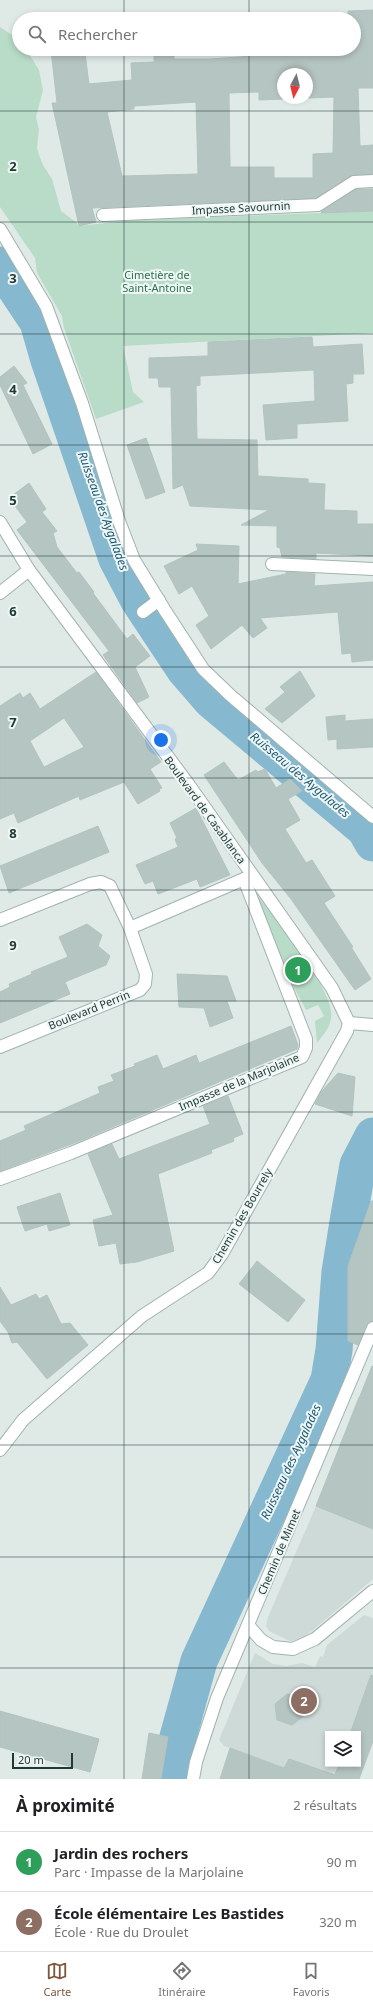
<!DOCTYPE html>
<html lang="fr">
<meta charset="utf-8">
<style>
:root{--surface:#fff;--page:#f2f2f2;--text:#202124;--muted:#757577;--line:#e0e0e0;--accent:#7e573a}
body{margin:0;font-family:"Noto Sans",sans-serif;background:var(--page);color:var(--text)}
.controls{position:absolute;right:12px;bottom:12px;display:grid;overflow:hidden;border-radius:0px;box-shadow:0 2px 6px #0003}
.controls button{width:36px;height:36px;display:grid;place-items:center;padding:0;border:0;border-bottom:1px solid var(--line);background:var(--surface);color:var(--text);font:20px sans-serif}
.compass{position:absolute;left:277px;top:68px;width:36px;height:36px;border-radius:50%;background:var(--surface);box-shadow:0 2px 6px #0003;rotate:187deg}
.scale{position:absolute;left:12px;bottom:10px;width:61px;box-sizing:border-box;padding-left:4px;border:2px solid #203a38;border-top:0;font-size:11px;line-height:14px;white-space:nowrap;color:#203a38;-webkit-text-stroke:3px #eff7f5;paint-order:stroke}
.you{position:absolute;left:161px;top:740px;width:14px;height:14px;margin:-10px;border:3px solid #fff;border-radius:50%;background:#1a73e8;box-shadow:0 0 0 6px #1a73e833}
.badge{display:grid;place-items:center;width:26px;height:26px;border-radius:50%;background:var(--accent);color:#fff;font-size:13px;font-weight:700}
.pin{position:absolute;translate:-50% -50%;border:2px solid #fff;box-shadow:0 1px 4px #0006}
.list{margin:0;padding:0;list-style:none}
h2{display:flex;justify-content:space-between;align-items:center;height:52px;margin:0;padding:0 16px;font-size:17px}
h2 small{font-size:13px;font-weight:400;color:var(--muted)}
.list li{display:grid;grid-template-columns:26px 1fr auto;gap:12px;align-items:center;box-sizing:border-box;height:60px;padding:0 16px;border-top:1px solid var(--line)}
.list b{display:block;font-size:15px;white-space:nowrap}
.list p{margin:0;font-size:13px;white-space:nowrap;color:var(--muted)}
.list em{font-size:13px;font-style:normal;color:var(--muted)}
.icon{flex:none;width:22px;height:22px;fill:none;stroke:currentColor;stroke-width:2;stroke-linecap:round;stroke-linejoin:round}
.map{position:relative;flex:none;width:373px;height:1779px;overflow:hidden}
.search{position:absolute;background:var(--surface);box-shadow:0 2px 6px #0003;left:12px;right:12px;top:12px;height:44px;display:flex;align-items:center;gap:10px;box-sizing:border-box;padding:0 14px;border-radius:22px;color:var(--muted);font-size:15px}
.sheet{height:172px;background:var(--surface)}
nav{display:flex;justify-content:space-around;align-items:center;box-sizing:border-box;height:56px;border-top:1px solid var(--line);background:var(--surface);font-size:11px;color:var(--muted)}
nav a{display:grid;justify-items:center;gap:2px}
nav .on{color:var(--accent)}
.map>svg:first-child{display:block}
</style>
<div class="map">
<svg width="373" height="1779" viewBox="0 0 373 1779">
<rect width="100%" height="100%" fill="#dfeae7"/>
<g fill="#cddad7" fill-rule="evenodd">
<polygon points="373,1364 373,1579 306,1636 299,1640 290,1641 269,1631 266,1625 268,1617 316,1506 358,1397 360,1398"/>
<path d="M364,1615L373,1618V1741L359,1779H315L224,1746L219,1740L255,1653L273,1664L287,1666L302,1663L315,1667L320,1656L323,1657L327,1645ZM328,1734H358V1764H328Z"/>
</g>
<g fill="#b8dcc8">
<polygon points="0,27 18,39 19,49 26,49 39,70 43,90 36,117 39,129 37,148 39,155 43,165 52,179 61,211 77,223 78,226 135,220 373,211 373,333 123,346 133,392 144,402 96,419 64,328 62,316 37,273 35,258 0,207"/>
<path d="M259,897C276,921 329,985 331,1011C333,1025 324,1034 317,1043L315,1021L324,1016L318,1005L306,1010L291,982L256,898Z"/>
</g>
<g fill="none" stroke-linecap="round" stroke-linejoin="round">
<g stroke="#86b8d0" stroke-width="37">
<polyline points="0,265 38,322 49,360 117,559 138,599 185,670 211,700 365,829 373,843"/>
<polyline points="173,1779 178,1737 199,1661 329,1380 334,1350 340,1272 349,1216 358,1165 373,1136"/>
</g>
</g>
<g fill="#b5c5c1" stroke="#b2c4c0" fill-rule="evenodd">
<path d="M373,10V88H358L360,146L373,145V174L350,176L316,198L92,208L96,222L79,226L52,103H57L51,50L78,49L85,53L89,84L132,80L131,63L154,62V54L174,53V59H210L281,54L280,49H354V19H348V11ZM283,74H307V98H283ZM259,92V100L334,97L333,153L313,154V178H274V167H230L229,93ZM196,102L198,174L122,176L107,112L134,109V106Z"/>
<polygon points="356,189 373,189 373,211 322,213 321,212"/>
<polygon points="312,337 313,347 362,344 364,374 353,374 353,383 346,384 348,421 297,424 297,438 266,440 263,405 315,401 314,370 200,376 200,385 196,386 197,439 257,440 258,476 308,479 308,483 325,484 324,510 357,511 357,524 373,524 373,556 316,553 316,559 282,557 280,548 277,547 277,526 241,525 269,510 190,506 183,485 173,489 171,387 159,387 158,378 149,378 149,358 208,356 208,342"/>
<polygon points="14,366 27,383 23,385 52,444 33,454 0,385 0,377"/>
<polygon points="146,438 165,492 146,499 127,445"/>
<polygon points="29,483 46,509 42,512 57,531 53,533 57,547 77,573 79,572 94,592 93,593 127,639 133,634 150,656 135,667 149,697 137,703 103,655 109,651 17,530 27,522 9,498"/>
<polygon points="196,544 239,546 238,584 286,574 286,572 315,574 314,586 373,582 373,660 352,662 351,653 342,654 338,612 260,618 267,628 253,638 242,625 211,649 196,625 209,616 192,586 179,594 164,566 198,550"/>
<polygon points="300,671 315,696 282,723 265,709 285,692 280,687"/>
<path d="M96,672L161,762L150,769L162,788L159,789L160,791L138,804L124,782L80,800L79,796L18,823L14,813L0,819V706L20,693L23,698L30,693L40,709ZM64,718L84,747L44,767L30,741Z"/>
<polygon points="345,715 345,721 373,719 373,747 337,749 337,739 328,740 326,717"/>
<polygon points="224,762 238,780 256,770 257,772 265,769 276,788 290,779 302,791 288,799 300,820 285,829 306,863 312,860 335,896 324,903 353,947 351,947 371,979 355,990 291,899 262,863 204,775"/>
<polygon points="196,808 230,875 200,887 197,879 158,894 153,881 145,884 136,865 178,847 175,839 177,838 170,823"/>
<polygon points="98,826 109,852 9,893 0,866"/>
<polygon points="87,924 102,935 98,946 110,956 106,965 65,982 70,994 0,1023 0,992 10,987 9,984 32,974 31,972 68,957 59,937"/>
<polygon points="177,974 227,976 236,1001 227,1001 233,1018 210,1027 204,1008 179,1007"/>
<polygon points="291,1026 298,1045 297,1049 82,1140 0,1171 0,1141 26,1130 24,1126 100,1093 98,1087 114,1081 111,1075 135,1066 134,1064 157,1055 163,1069 196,1055 199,1063"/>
<polygon points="338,1073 355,1077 352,1116 315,1104 321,1092"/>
<polygon points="228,1096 243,1134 233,1138 234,1141 211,1150 212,1153 158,1174 174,1251 137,1262 120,1264 116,1243 99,1246 93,1220 113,1215 88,1154 112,1144 119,1159 210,1124 203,1106"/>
<polygon points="60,1193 70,1225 49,1231 47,1224 25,1231 17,1207"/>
<polygon points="371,1201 373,1201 373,1321 366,1325 358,1345 348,1341 348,1266"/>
<polygon points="257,1261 305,1300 288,1322 239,1284"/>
<polygon points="0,1287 11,1305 36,1294 39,1299 47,1295 61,1324 70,1323 88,1345 47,1379 17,1342 12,1343 8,1332 0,1321"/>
<polygon points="372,1366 373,1367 373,1529 316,1506"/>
<polygon points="371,1675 373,1676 373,1741 359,1779 220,1779 230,1748 284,1768 289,1759 335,1775 339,1764 358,1764 358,1734 350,1734"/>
<polygon points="287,1694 302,1699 304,1712 304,1716 292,1725 277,1720 275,1704"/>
<polygon points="0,1711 99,1739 90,1772 0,1747"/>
<polygon points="149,1733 168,1737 161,1779 142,1779"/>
</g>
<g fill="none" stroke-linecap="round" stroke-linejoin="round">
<defs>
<g id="street">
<polyline points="103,215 318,205 354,182 373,181"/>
<polyline points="0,229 46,306 82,403 119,521 134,560 164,609 203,669 230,695 373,817"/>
<polyline points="0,522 29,570 189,785 332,988 349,1023"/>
<polyline points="272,564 373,569"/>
<polyline points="0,593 29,570"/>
<polyline points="143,612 159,600"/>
<polyline points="0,920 90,884 101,882 110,886 130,928 146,974 145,984 140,990 0,1047"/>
<polyline points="130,928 251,876"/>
<polyline points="349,1023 373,1025"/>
<polyline points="0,1179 71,1153 302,1057 306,1048 306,1039 244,879"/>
<polyline points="0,1450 23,1420 142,1316 208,1273 222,1254 347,1031 349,1023"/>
<polyline points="248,1625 261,1640 273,1647 293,1649 315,1639 373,1591"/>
<polyline points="193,1779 196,1762 217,1698 373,1328"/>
</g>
</defs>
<use href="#street" stroke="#a2b2af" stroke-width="14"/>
<use href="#street" stroke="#fff" stroke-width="12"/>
</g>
<path fill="none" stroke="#203a38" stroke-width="1" stroke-opacity="0.55" d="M124,0V19M249,0V19M124,49V1779M249,49V1779M0,111H373M0,222H373M0,334H373M0,445H373M0,556H373M0,667H373M0,778H373M0,890H373M0,1001H373M0,1112H373M0,1223H373M0,1334H373M0,1445H373M0,1557H373M0,1668H373"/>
<g text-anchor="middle" stroke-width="4" stroke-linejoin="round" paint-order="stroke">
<g font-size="11" fill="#203a38" stroke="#eff7f5">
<text transform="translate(241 208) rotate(-3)" y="4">Impasse Savournin</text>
<text transform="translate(205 810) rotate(54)" y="4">Boulevard de Casablanca</text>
<text transform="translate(89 1010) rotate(-22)" y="4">Boulevard Perrin</text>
<text transform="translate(239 1082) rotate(-23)" y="4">Impasse de la Marjolaine</text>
<text transform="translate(242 1216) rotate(-60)" y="4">Chemin des Bourrely</text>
<text transform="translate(279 1552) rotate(-67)" y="4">Chemin de Mimet</text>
</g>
<g font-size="11" fill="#2a7152" stroke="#eff7f5">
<text x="157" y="279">Cimetière de<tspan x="157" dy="13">Saint-Antoine</tspan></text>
</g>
<g font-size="12" font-style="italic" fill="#1b5776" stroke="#eff7f5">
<text transform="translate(103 511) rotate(70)" y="4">Ruisseau des Aygalades</text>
<text transform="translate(300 775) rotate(40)" y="4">Ruisseau des Aygalades</text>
<text transform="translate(291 1462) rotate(-65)" y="4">Ruisseau des Aygalades</text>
</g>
</g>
<g font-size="13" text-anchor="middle" font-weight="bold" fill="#203a38" stroke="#eff7f5" stroke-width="4" stroke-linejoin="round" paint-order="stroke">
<text x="13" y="171">2</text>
<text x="13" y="283">3</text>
<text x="13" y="394">4</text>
<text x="13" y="505">5</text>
<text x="13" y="616">6</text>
<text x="13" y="727">7</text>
<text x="13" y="838">8</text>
<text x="13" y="950">9</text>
</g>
</svg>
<div class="controls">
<button><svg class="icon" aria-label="layers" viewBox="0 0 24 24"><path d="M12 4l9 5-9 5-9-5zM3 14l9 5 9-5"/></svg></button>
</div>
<svg class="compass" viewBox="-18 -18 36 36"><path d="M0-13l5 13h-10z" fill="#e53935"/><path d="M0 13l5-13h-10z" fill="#757577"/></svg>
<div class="scale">20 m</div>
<div class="you"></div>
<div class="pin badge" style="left:298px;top:970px;background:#2e9e5b">1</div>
<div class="pin badge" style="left:304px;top:1701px;background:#8d6e63">2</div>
<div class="search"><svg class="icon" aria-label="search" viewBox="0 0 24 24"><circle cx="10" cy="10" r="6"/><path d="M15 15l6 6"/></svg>Rechercher</div>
</div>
<section class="sheet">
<h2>À proximité<small>2 résultats</small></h2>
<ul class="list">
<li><span class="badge" style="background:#2e9e5b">1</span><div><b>Jardin des rochers</b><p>Parc · Impasse de la Marjolaine</p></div><em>90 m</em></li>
<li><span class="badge" style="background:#8d6e63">2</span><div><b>École élémentaire Les Bastides</b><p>École · Rue du Droulet</p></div><em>320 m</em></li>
</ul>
</section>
<nav>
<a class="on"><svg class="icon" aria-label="map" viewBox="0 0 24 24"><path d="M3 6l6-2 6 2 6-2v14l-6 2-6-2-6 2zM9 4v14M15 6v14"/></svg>Carte</a>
<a><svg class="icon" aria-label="directions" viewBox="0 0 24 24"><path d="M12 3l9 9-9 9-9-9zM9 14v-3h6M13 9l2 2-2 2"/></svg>Itinéraire</a>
<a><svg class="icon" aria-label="saved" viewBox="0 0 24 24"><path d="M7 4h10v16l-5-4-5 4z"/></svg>Favoris</a>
</nav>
